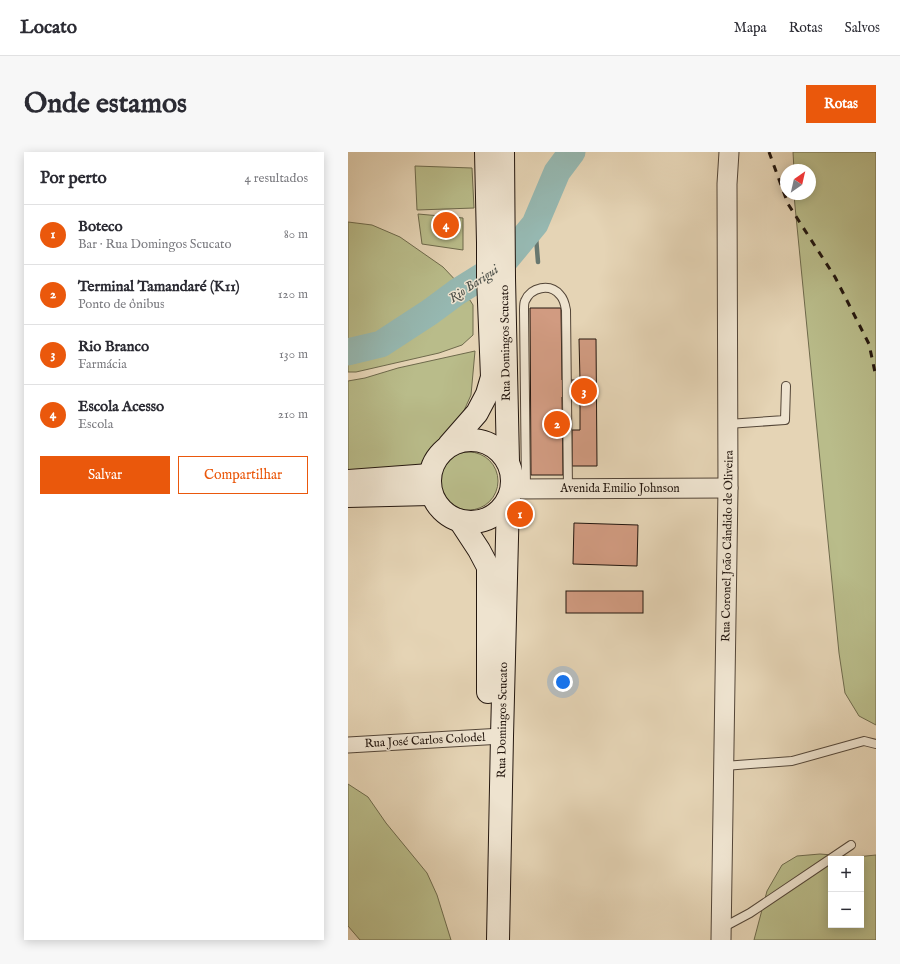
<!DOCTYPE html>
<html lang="pt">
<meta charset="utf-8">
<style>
:root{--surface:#fff;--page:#f7f7f7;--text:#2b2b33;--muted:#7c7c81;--line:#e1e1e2;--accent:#ea580c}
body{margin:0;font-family:"IM FELL English",serif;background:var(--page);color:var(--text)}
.controls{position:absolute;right:12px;bottom:12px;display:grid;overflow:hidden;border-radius:0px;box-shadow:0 2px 10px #0003}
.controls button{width:36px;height:36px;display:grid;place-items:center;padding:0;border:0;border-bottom:1px solid var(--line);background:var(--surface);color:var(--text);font:20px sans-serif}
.compass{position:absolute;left:432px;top:12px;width:36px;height:36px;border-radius:50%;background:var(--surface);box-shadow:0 2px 10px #0003;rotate:34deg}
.you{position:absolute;left:215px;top:530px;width:14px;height:14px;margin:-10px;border:3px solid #fff;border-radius:50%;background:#1a73e8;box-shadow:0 0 0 6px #1a73e833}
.badge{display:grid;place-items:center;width:26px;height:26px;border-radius:50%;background:var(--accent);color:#fff;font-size:13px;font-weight:700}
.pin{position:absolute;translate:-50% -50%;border:2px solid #fff;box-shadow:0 1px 4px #0006}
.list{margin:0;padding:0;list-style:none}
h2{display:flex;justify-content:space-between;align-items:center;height:52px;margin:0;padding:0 16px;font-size:17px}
h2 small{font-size:13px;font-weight:400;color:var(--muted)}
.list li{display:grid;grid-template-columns:26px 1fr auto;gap:12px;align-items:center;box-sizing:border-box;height:60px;padding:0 16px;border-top:1px solid var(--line)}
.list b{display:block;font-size:15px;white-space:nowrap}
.list p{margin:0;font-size:13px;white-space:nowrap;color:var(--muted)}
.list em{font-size:13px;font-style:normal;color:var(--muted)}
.actions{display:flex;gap:8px;padding:12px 16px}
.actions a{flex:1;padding:9px 0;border:1px solid var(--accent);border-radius:0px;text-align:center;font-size:14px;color:var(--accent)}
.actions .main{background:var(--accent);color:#fff}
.map{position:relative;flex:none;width:528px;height:788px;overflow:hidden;border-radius:0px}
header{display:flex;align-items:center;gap:24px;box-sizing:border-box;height:56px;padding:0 20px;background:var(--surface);border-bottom:1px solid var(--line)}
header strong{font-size:19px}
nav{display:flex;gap:22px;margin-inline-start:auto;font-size:14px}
.intro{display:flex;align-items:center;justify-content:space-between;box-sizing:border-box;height:96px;padding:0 24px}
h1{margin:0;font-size:28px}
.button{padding:10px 18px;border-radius:0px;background:var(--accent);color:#fff;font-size:14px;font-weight:700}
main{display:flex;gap:24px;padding:0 24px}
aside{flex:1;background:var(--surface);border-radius:0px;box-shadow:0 2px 10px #0003}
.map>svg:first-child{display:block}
</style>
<header>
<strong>Locato</strong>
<nav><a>Mapa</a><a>Rotas</a><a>Salvos</a></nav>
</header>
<div class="intro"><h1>Onde estamos</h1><a class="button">Rotas</a></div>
<main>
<aside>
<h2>Por perto<small>4 resultados</small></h2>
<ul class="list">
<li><span class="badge">1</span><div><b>Boteco</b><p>Bar · Rua Domingos Scucato</p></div><em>80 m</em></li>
<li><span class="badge">2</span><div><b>Terminal Tamandaré (K11)</b><p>Ponto de ônibus</p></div><em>120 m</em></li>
<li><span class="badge">3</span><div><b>Rio Branco</b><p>Farmácia</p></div><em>130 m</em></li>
<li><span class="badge">4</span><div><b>Escola Acesso</b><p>Escola</p></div><em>210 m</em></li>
</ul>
<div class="actions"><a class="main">Salvar</a><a>Compartilhar</a></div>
</aside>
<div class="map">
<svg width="528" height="788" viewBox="0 0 528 788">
<rect width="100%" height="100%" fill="#e5d4b5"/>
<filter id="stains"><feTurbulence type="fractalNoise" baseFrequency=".005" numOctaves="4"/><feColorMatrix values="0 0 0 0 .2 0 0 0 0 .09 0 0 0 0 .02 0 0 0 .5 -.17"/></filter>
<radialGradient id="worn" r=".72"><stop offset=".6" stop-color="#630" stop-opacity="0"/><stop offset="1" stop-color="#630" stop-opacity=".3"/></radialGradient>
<g fill="#b9bc8a" stroke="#6e6a4c" fill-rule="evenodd">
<polygon points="445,0 528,0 528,573 511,564 497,541 491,501 447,54 446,42 462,42 462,18 446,18"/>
<polygon points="67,14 124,16 126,56 69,58"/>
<polygon points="70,62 115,66 115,98 74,92"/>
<polygon points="0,70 24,73 52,85 95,115 113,134 125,153 125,183 114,193 91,201 8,220 0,220"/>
<polygon points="127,199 123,243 114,263 95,292 77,315 0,324 0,229 17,226 50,216"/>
<circle cx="121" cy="329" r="29"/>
<polygon points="0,632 20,645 38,671 79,721 89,743 103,788 12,788 0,774"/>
<path d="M472,702L508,705L528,703V788H406L419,739L434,713L449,704ZM483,707H513V773H483Z"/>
</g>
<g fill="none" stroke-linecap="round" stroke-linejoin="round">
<polyline stroke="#687870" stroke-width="4.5" points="187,72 190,110"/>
<polyline stroke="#96b8b1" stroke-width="27" points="0,200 33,192 82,160 109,140 154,112 187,72 209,20 224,0"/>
</g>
<g fill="#d19b81" stroke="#24170f">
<polygon points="182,156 213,156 214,228 232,228 231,187 248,187 249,314 224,314 224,278 232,278 232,245 214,245 215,323 183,323"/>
<polygon points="226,371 290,373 289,414 225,412"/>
<rect x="218" y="439" width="77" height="22"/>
</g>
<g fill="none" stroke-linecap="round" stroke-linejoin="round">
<defs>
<g id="service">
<polyline points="380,272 437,268 438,234"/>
<path d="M178,337L176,158C176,155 176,151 177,149C183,135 202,131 212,143C216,147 217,152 218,158L220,337"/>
<polyline points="376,614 444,609 516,589 528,592"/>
<polyline points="374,776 402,761 503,693"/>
</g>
<polyline id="minor" points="0,593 154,584"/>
<g id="tertiary">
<polyline points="163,337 380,336"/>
<polyline points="373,788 380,336 379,32 381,0"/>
</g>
<g id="secondary">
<polyline points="155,0 156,126 160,310"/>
<circle cx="123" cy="329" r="41"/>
<polyline points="101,293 129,261 139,242 144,225 140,125 140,91 138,0"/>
<polyline points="0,329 82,323"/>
<polyline points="0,344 82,342"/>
<polyline points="112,369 131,398 140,415 140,540"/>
<polyline points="150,788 154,584 160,347"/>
</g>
</defs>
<use href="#service" stroke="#544638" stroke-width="10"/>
<use href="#minor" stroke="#544638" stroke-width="17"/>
<use href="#tertiary" stroke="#544638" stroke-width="21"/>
<use href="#secondary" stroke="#24170f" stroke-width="24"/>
<use href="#service" stroke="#eee3cf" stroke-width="8"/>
<use href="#minor" stroke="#eee3cf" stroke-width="15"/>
<use href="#tertiary" stroke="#eee3cf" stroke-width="19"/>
<use href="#secondary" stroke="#eee3cf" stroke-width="22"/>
<polyline stroke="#24170f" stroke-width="3" stroke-dasharray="7 7" stroke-linecap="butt" points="421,0 440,52 487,125 521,192 528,225"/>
</g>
<g text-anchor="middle" stroke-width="3" stroke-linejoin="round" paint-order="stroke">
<g font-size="12" fill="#24170f" stroke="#eee3cf">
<text transform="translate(157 191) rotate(-91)" y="4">Rua Domingos Scucato</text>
<text x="272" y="340">Avenida Emilio Johnson</text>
<text transform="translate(379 394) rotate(-89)" y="4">Rua Coronel João Cândido de Oliveira</text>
<text transform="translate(154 568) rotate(-89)" y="4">Rua Domingos Scucato</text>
<text transform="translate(77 588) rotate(-3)" y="4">Rua José Carlos Colodel</text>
</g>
<g font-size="13" font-style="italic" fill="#4c4f48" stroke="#eee3cf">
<text transform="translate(125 131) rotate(-34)" y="5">Rio Barigui</text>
</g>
</g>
<rect width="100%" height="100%" filter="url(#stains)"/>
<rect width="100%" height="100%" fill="url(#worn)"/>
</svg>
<div class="controls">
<button>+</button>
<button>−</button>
</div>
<svg class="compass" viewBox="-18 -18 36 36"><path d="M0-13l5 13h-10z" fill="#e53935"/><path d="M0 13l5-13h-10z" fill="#7c7c81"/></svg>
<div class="you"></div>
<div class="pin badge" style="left:172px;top:362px">1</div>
<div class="pin badge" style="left:209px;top:272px">2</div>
<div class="pin badge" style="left:236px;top:239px">3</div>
<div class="pin badge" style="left:98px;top:73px">4</div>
</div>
</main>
